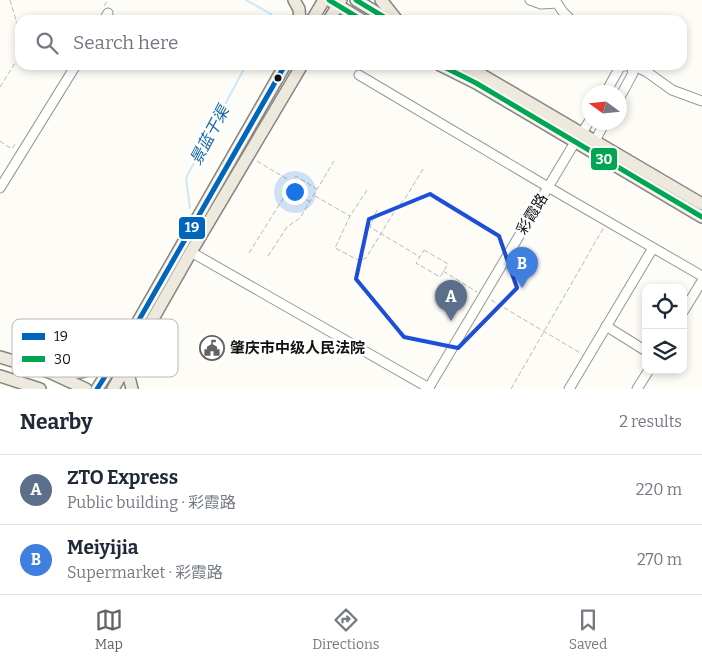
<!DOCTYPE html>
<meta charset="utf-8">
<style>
:root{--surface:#fff;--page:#f6f6f7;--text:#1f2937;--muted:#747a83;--line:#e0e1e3;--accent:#646362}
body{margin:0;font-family:Bitter,"Noto Sans SC",serif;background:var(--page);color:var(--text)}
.controls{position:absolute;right:15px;bottom:15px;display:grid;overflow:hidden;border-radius:10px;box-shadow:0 2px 8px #0003}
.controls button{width:45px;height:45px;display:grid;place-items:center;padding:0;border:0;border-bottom:1px solid var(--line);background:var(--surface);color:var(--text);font:25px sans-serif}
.compass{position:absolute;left:582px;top:85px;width:45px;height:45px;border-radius:50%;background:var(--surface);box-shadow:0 2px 8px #0003;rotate:285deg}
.you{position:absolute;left:294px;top:191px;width:18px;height:18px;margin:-12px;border:4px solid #fff;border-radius:50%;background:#1a73e8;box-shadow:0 0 0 8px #1a73e833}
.badge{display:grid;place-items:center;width:32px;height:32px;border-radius:50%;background:var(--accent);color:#fff;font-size:16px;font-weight:700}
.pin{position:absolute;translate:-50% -41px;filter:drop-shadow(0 1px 2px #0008)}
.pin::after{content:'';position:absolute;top:26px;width:18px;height:15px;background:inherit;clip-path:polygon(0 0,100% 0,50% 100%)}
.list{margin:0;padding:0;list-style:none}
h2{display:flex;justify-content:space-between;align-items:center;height:65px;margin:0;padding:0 20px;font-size:21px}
h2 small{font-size:16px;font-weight:400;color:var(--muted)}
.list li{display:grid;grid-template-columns:32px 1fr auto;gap:15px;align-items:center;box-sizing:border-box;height:70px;padding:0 20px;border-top:1px solid var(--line)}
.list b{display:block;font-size:19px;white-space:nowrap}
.list p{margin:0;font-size:16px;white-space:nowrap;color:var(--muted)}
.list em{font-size:16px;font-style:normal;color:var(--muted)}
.icon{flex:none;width:28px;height:28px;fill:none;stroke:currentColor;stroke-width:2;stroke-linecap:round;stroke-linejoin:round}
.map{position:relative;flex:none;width:702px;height:389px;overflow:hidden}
.search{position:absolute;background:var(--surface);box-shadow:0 2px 8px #0003;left:15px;right:15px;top:15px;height:55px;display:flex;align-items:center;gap:12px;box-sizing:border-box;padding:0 18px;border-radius:15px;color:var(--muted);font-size:19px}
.sheet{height:205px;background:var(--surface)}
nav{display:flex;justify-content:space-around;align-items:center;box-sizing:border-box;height:70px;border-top:1px solid var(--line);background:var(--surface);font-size:14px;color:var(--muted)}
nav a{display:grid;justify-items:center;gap:2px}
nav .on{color:var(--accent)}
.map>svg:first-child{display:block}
</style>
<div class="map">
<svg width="702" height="389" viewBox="0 0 702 389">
<rect width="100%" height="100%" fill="#fdfcf7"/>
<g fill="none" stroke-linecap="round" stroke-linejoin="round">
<g stroke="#cde8f7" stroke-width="2">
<polyline points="246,0 271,14 269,20"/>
<polyline points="190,208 186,178 246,65"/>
</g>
<defs>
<g id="minor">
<polyline points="530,0 541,4 557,3 563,12 571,20"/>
<polyline points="104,20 108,13"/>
<polyline points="631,65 647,72 672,90 702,101"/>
<polyline points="359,75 548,187 702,276"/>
<polyline points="606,92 620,67 629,65"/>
<polyline points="620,97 633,73 631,65"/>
<polyline points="582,133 590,120"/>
<polyline points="595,141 605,122"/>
<polyline points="0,188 76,65"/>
<polyline points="191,252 429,388"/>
<polyline points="683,312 702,281"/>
<polyline points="606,326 646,351"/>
<polyline points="428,389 575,142"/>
<polyline points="569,389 653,248"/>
<polyline points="637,389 649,370"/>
</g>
<g id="major">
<polyline points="294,0 299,9 300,20"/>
<polyline points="329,0 362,20"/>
<polyline points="356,0 389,20"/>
<polyline points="381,0 397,20"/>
<polyline points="312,20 324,0"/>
<polyline points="329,20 341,0"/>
<polyline points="440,65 476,83 702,217"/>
<polyline points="465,65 702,204"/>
<polyline points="0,357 49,372 86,389"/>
<polyline points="126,365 132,389"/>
<path d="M56,373C83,375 94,369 116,355"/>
<polyline points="0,376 40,389"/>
<polyline points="97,389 120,353 285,65"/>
<polyline points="113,389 191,252 302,65"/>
</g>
</defs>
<use href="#minor" stroke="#979795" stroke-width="11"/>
<use href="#major" stroke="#858482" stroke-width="14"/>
<g stroke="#b9b9b8" stroke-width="1" stroke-dasharray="5 2.5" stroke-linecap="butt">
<polyline points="10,0 18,27 20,29"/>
<polyline points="104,6 108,0"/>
<polyline points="0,87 20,55"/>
<polyline points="0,141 12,149 16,143"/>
<polyline points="257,161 292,182"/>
<polyline points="367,190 350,216 335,248 360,261 366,258 396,209 406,197 423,169"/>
<polyline points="315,196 350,216"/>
<polyline points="310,202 289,189 296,176 317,189"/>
<polyline points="377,210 370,227 420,257"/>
<polygon points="424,250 448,264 440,277 416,263"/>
<polyline points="249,253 289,189"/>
<polyline points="268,256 287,227 300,218 334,161"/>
<polyline points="443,271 477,292"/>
<polyline points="491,300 582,354"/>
<polyline points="511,389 604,227"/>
</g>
<use href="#minor" stroke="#fffffe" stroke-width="9"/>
<use href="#major" stroke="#ede9dc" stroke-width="11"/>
<defs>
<polyline id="bus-1" points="97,389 120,353 285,65"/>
<g id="bus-2">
<polyline points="329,0 362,20"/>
<polyline points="356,0 389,20"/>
<polyline points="440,65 476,83 702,217"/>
</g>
</defs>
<use href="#bus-1" stroke="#fff" stroke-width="9"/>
<use href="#bus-2" stroke="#fff" stroke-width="9"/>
<use href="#bus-1" stroke="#0065bd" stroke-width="5"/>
<use href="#bus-2" stroke="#00a651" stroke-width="5"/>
</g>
<path fill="none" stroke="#1d4ed8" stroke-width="4" stroke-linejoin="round" d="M430,194L499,236L517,288L458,348L404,337L356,279L369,219Z"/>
<defs>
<symbol id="civic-ring" viewBox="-11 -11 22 22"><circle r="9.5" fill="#fff" stroke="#646362" stroke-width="1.5"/><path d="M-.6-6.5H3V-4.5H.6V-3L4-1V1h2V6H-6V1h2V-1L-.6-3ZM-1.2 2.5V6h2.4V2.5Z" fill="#646362"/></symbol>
</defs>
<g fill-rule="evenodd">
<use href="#civic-ring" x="198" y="334" width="28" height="28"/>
</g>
<circle fill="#111" stroke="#fff" stroke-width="2" cx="278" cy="78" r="4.5"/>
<g text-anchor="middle" stroke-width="5" stroke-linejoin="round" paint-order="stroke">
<g font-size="15" fill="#111" stroke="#fff">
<text transform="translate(532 214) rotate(-59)" y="5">彩霞路</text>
</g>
<g font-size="15" font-weight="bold" fill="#111" stroke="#fff" text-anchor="start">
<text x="230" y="353">肇庆市中级人民法院</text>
</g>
<g font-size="16" font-style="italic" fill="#1768a6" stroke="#fff">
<text transform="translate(209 135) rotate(-62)" y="6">景蓝干渠</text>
</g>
</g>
<rect x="12" y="319" width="166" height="58" rx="8" fill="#fff" stroke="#b8b8b8" stroke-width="1"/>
<rect x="22" y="333" width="23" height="7" fill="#0065bd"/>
<rect x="22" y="356" width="23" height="6" fill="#00a651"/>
<g font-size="14" fill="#111">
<text x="54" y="341">19</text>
<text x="54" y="364">30</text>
</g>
<g stroke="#fff" stroke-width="2">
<rect x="590" y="147" width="28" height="24" rx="5" fill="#00a651"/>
<rect x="178" y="216" width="28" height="24" rx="5" fill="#0065bd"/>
</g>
<g font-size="14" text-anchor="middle" font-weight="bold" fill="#fff">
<text x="604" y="164">30</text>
<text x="192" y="232">19</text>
</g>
</svg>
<div class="controls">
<button><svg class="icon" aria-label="locate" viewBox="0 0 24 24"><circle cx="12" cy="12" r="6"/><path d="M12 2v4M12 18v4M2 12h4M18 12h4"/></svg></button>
<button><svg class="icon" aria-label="layers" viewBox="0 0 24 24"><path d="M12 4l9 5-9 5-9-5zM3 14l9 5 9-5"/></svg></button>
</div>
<svg class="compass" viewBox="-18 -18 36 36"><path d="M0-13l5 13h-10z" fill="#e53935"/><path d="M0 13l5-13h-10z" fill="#747a83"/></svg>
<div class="you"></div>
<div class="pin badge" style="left:451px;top:321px;background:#5c6f8a">A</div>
<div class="pin badge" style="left:522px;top:288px;background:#3f7fe0">B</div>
<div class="search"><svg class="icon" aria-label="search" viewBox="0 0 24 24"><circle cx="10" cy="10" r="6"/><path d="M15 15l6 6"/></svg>Search here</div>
</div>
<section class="sheet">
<h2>Nearby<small>2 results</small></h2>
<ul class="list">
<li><span class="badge" style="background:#5c6f8a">A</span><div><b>ZTO Express</b><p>Public building · 彩霞路</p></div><em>220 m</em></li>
<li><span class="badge" style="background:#3f7fe0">B</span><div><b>Meiyijia</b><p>Supermarket · 彩霞路</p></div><em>270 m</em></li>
</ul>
</section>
<nav>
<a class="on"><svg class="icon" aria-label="map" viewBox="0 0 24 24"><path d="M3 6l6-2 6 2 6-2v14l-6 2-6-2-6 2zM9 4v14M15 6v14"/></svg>Map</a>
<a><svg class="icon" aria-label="directions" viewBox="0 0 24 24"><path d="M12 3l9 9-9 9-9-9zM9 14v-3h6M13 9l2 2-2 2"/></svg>Directions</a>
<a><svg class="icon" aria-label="saved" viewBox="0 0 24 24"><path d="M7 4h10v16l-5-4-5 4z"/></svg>Saved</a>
</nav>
